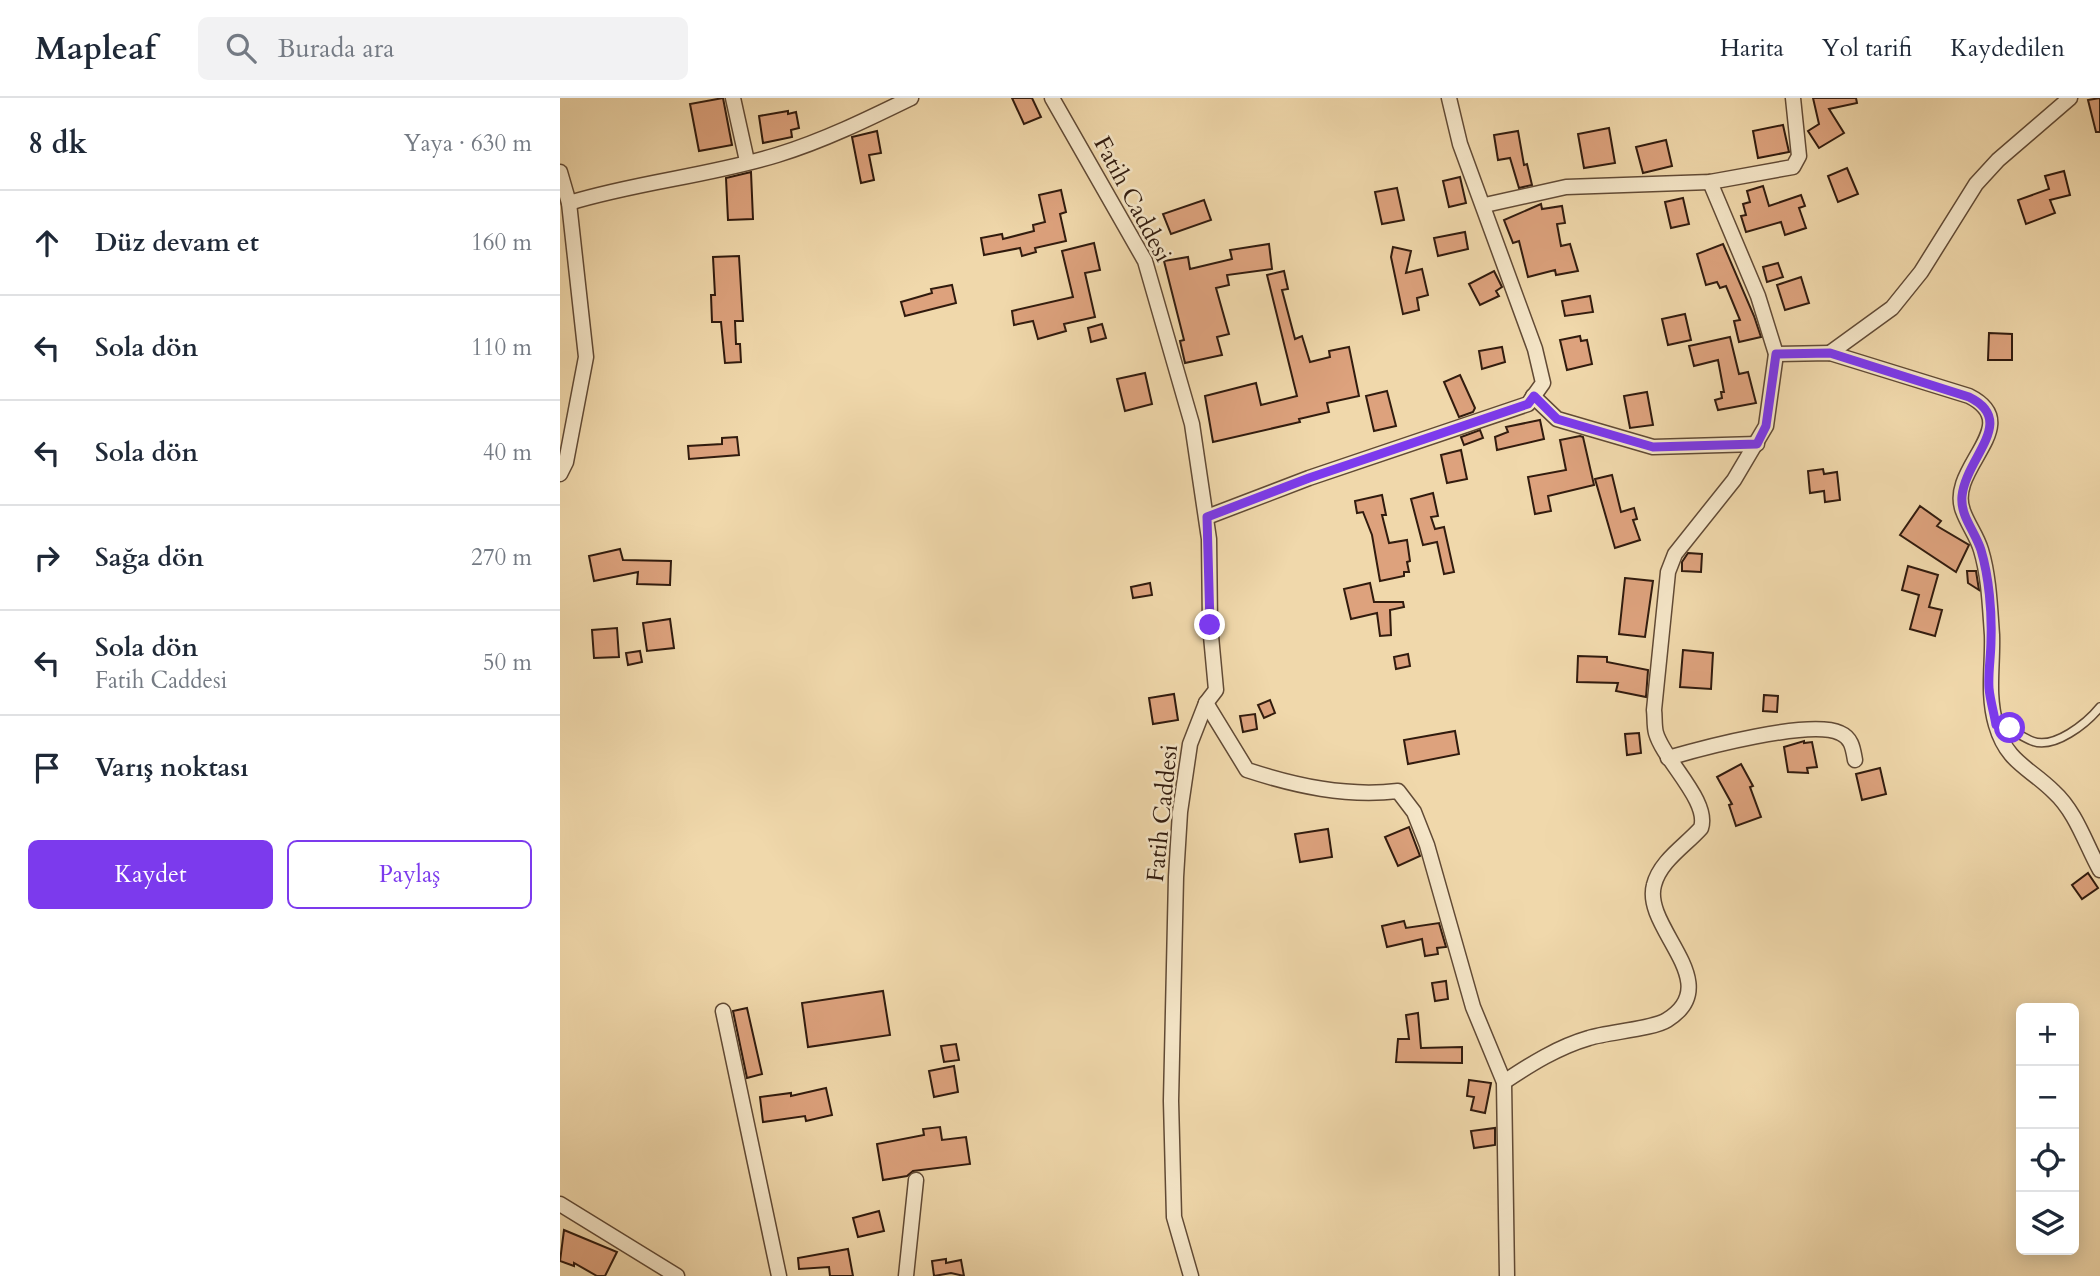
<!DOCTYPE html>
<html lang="tr">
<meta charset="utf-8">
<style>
:root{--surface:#fff;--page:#f2f2f3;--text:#1f2937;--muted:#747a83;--line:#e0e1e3;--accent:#7c3aed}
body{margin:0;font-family:Cardo,serif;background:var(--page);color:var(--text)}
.controls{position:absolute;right:21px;bottom:21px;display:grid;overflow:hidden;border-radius:10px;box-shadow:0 4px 18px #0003}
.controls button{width:63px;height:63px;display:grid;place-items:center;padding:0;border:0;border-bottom:2px solid var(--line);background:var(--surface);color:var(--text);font:35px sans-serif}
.stop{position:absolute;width:21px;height:21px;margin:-16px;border:5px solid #7c3aed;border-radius:50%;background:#fff}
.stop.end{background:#7c3aed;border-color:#fff;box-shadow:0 2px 7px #0008}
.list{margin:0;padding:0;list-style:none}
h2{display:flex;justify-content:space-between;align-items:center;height:91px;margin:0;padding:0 28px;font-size:30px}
h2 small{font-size:23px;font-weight:400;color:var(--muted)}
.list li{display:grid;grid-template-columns:46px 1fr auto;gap:21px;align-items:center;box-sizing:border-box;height:105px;padding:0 28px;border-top:2px solid var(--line)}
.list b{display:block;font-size:26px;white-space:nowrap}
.list p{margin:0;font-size:23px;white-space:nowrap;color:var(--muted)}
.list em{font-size:23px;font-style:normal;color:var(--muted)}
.actions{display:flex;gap:14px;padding:21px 28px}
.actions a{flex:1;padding:16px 0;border:2px solid var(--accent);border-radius:10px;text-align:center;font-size:24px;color:var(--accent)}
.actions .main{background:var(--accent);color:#fff}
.icon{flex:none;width:38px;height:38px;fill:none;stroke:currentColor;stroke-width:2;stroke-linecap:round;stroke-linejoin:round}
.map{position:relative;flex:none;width:1540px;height:1178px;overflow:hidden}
header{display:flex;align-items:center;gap:42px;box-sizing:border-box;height:98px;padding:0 35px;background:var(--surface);border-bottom:2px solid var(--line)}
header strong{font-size:33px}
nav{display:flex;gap:38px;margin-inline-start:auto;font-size:24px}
.search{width:490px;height:63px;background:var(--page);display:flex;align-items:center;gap:18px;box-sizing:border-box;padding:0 24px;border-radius:10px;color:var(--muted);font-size:26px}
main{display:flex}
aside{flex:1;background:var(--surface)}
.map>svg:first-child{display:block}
</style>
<header>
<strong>Mapleaf</strong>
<div class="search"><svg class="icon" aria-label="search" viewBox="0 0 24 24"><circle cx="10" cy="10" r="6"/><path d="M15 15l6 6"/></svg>Burada ara</div>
<nav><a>Harita</a><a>Yol tarifi</a><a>Kaydedilen</a></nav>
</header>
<main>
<aside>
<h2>8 dk<small>Yaya · 630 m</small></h2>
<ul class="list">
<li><svg class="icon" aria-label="ahead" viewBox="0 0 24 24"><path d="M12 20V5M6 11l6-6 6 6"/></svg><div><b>Düz devam et</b></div><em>160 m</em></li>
<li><svg class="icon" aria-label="left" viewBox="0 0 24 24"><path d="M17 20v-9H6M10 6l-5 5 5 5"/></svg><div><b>Sola dön</b></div><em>110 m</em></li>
<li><svg class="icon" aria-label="left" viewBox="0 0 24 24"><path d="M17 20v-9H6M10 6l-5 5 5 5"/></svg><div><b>Sola dön</b></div><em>40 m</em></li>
<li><svg class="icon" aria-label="right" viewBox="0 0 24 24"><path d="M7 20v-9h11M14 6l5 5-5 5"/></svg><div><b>Sağa dön</b></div><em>270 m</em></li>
<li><svg class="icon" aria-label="left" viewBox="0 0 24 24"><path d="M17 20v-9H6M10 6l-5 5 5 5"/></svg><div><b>Sola dön</b><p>Fatih Caddesi</p></div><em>50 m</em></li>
<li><svg class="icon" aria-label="arrive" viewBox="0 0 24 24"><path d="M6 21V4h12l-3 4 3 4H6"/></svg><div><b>Varış noktası</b></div></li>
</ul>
<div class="actions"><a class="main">Kaydet</a><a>Paylaş</a></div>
</aside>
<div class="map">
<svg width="1540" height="1178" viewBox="0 0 1540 1178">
<rect width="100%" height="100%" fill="#f0d8ab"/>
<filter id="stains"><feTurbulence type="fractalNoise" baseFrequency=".00286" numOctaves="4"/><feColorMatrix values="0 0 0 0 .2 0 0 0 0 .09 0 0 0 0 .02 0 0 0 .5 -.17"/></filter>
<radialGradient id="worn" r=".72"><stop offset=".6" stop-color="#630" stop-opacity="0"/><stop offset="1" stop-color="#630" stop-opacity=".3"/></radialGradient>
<g fill="#dda27d" stroke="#311b0e" stroke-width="2">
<polygon points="163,0 172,47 139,53 130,6"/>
<polygon points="452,0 472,0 481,19 464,26"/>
<polygon points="1253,0 1296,0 1297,5 1269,11 1284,35 1259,50 1248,33 1259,26"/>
<polygon points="1540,0 1540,34 1536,34 1528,2"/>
<polygon points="228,13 228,16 236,14 239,30 231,32 232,39 203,45 199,18"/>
<polygon points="1223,27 1229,54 1198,60 1193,33"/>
<polygon points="1049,30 1055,65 1024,70 1018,36"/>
<polygon points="317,33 321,55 309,57 314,82 301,85 292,39"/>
<polygon points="958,33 964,67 967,66 972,87 959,90 950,60 938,62 934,37"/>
<polygon points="1106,42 1112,68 1083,75 1076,49"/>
<polygon points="1287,70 1298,96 1278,104 1268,78"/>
<polygon points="1504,73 1510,97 1490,102 1495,115 1466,126 1458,102 1489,91 1485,78"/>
<polygon points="191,74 193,121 168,122 166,80"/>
<polygon points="900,79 906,105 889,109 883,83"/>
<polygon points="1203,88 1209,108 1241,97 1245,108 1239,110 1246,130 1225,137 1221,124 1186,134 1181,118 1186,117 1183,106 1190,104 1187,93"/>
<polygon points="837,90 844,122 822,126 815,94"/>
<polygon points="501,92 506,114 500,116 506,143 475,150 476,154 462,158 460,150 424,157 421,140 442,136 443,141 474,133 473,127 485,124 479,97"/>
<polygon points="1123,100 1129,126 1111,130 1105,104"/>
<polygon points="644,102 651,122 611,136 603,116"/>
<polygon points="981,106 982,111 1002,108 1005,125 997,126 1001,148 1010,146 1018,173 996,177 995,172 968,179 959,143 953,145 944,122"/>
<polygon points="905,134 908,151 878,158 874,140"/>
<polygon points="534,145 540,172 525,175 535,219 504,226 506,233 478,241 473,223 454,227 452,213 513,199 502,153"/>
<polygon points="709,146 712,171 667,177 669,187 656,190 669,236 657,239 662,257 625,265 620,243 624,242 604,163 628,159 630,171 672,161 670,152"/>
<polygon points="1163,146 1194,218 1201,239 1179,244 1174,223 1180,222 1166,188 1160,190 1157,184 1146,187 1137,156"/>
<polygon points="833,149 851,153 846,175 862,171 868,197 857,200 859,212 843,216 831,159"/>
<polygon points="179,158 183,223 175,223 176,246 180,246 181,264 165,265 161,224 152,224 151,197 155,197 153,159"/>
<polygon points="1218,165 1223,179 1207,184 1203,169"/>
<polygon points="724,173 728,191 722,192 735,241 742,238 750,264 770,259 769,253 789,249 799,298 767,305 769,314 739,321 740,324 653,344 645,298 696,285 701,307 737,298 707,177"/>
<polygon points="934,173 942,189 936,193 939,198 920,207 909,186"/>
<polygon points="1241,179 1249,205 1225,212 1217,187"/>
<polygon points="392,187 396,205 345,218 341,204 372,195 371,191"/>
<polygon points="1030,198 1033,214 1005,218 1002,203"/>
<polygon points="1125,216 1131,242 1108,247 1102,221"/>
<polygon points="542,226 546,240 531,244 528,230"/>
<polygon points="1429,235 1452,236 1452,262 1428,262"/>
<polygon points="1020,238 1021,243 1027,242 1032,266 1007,272 1000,242"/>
<polygon points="1170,239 1179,276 1188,274 1196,305 1158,312 1155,302 1162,300 1161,294 1164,294 1158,262 1134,268 1129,248"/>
<polygon points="942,249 945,264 922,271 919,253"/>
<polygon points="585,275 592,306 565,313 557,281"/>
<polygon points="900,277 915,310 913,314 899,319 884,284"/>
<polygon points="827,293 836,328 814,333 806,298"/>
<polygon points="1087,294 1093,327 1070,330 1064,298"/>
<polygon points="980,322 984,341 937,352 935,339 948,334 946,329"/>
<polygon points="920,332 923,340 904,347 901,339"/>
<polygon points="1020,338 1023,339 1034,387 988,398 991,413 975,416 968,379 1006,372 1000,342"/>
<polygon points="177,339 179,357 129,361 128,348 162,346 162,340"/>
<polygon points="901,352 907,381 887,385 881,357"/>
<polygon points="1263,371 1264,376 1277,374 1280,402 1265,404 1264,393 1250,395 1248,373"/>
<polygon points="1052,377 1061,414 1074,410 1077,421 1073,422 1080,442 1055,450 1035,381"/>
<polygon points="873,395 878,418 871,419 875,431 884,429 894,474 884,476 877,444 863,447 851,401"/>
<polygon points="822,397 826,417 822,417 829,445 847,442 850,463 847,464 849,474 844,474 844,478 820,483 812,437 803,414 797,415 795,403"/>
<polygon points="1360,408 1381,423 1377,428 1409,447 1396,474 1340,437"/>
<polygon points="60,451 63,462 111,463 110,487 77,486 78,474 34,483 29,458"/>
<polygon points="1128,455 1142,456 1141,474 1122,473 1122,464"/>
<polygon points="1348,468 1378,477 1369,509 1382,512 1375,538 1350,531 1359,497 1342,492"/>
<polygon points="1407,473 1416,473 1419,492 1408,485"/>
<polygon points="1065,480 1093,483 1085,539 1059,536"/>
<polygon points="590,485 592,497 573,500 571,489"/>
<polygon points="810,485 814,504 843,504 844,509 830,512 831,537 820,538 817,515 791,521 784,491"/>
<polygon points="110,521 114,550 87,553 83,525"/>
<polygon points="57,530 59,559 34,560 32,532"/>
<polygon points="1123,552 1153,555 1151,591 1120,589"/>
<polygon points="80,553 82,564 68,567 66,555"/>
<polygon points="848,556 850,568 836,571 834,559"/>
<polygon points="1018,558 1047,559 1047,564 1088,572 1086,599 1056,593 1058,585 1017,584"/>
<polygon points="614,596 618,622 593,626 589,600"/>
<polygon points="1204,597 1218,598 1217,614 1203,613"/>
<polygon points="710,602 715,615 704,620 698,607"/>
<polygon points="695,616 697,631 683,634 680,618"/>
<polygon points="895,633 899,656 848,666 844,642"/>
<polygon points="1079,635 1081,655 1067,657 1065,636"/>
<polygon points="1244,643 1244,645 1252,644 1257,669 1247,670 1248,675 1228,674 1224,649"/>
<polygon points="1181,666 1193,688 1190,689 1201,719 1176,728 1169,707 1172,706 1157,679"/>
<polygon points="1320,670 1326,696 1302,702 1296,676"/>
<polygon points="849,729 860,758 838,768 825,739"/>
<polygon points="768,731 772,759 740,764 735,736"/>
<polygon points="1528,775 1538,790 1522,801 1512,787"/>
<polygon points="844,823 846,830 879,825 886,849 877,850 878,856 865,858 862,841 827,849 822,828"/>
<polygon points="886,883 888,901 875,903 872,885"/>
<polygon points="323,893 330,937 248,949 242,905"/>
<polygon points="187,910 202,976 187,980 173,913"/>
<polygon points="858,915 861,950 902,949 902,965 836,964 838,941 849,941 846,917"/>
<polygon points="396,946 399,962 384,964 381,948"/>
<polygon points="394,968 398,994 374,999 369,973"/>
<polygon points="909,982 931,985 925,1015 911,1012 914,999 907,998"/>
<polygon points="266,990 272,1017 246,1023 245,1018 203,1024 200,999 231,995 231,998"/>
<polygon points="380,1029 382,1042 406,1039 410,1066 353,1073 347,1078 323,1082 317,1046 364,1037 363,1031"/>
<polygon points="935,1030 935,1047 914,1050 911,1033"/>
<polygon points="319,1113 324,1133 298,1139 293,1120"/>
<polygon points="4,1132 57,1154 45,1178 37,1178 14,1165 14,1168 0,1163"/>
<polygon points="288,1151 293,1178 270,1178 269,1169 239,1171 238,1160"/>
<polygon points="386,1161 386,1165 401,1162 404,1178 391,1175 374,1178 372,1163"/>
</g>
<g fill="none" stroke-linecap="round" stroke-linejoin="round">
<defs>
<path id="service" d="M1437,627C1451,630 1460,638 1472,643C1494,652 1527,625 1540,609"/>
<g id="minor">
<polyline points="173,0 187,63"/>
<polyline points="492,0 585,163 632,326 649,441 650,527 656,592 646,605 630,646 620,714 616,779 611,1003 614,1119 631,1178"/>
<polyline points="0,74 9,105 26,259 6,364 0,376"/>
<path d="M9,105C77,84 149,78 217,57C263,43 308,21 351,0"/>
<polyline points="925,107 1006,89 1150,84 1233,69 1239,58 1233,0"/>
<polyline points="1270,255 1332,210 1361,174 1416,86 1438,62 1510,0"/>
<path d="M1216,256L1270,255L1409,298C1467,327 1386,370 1403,413C1408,427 1417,438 1421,452C1429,478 1430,510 1432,537C1433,568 1427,596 1436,627C1447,665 1469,669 1494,694C1516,714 1526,747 1540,772"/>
<polyline points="973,298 997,321 1093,349 1197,346"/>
<polyline points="647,419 749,380 968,306 983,285 975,251 900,46 889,0"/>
<path d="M646,605L687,672C736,688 786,699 838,693L854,714L867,747L913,909L944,984L947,1178"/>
<path d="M1108,660C1142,650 1250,621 1280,635C1292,640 1293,651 1295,662"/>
<polyline points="163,913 219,1178"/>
<path d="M944,984C971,966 998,949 1029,940C1048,934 1093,931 1107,922C1167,885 1082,830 1094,787C1100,763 1125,748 1141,730C1150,703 1104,663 1096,635C1094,628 1095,619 1094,612L1108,474L1115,456L1174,382L1206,328L1216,256L1198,198L1150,84"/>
<polyline points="0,1106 117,1178"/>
<polyline points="346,1178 356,1082"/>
</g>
</defs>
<use href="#service" stroke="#614a35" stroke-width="10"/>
<use href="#minor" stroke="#614a35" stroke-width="17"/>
<use href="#service" stroke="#f5e6c8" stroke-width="7"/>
<use href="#minor" stroke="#f5e6c8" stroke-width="14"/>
</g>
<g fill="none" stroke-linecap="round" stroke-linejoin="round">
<path stroke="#7c3aed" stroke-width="9" d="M650,527L647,419L749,380L968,306L974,298L997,321L1093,349L1197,346L1206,328L1216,256L1270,255L1409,299C1458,323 1406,359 1402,398C1400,418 1415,433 1421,452C1429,479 1432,514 1431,542C1431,558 1428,574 1429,590C1430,602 1434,615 1436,627L1450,630"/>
</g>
<g text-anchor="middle" stroke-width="5" stroke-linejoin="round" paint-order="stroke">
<g font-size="24" fill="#311b0e" stroke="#f5e6c8">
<text transform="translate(573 101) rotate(62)" y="8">Fatih Caddesi</text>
<text transform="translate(602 715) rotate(-84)" y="8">Fatih Caddesi</text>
</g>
</g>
<rect width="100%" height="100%" filter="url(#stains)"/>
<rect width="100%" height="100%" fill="url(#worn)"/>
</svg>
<div class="controls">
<button>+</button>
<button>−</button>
<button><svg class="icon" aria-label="locate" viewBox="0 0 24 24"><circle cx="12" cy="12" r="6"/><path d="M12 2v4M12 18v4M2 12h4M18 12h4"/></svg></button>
<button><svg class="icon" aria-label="layers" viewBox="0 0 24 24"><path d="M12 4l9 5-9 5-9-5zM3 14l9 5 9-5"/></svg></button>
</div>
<div class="stop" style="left:1450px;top:630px"></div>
<div class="stop end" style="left:650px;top:527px"></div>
</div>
</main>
